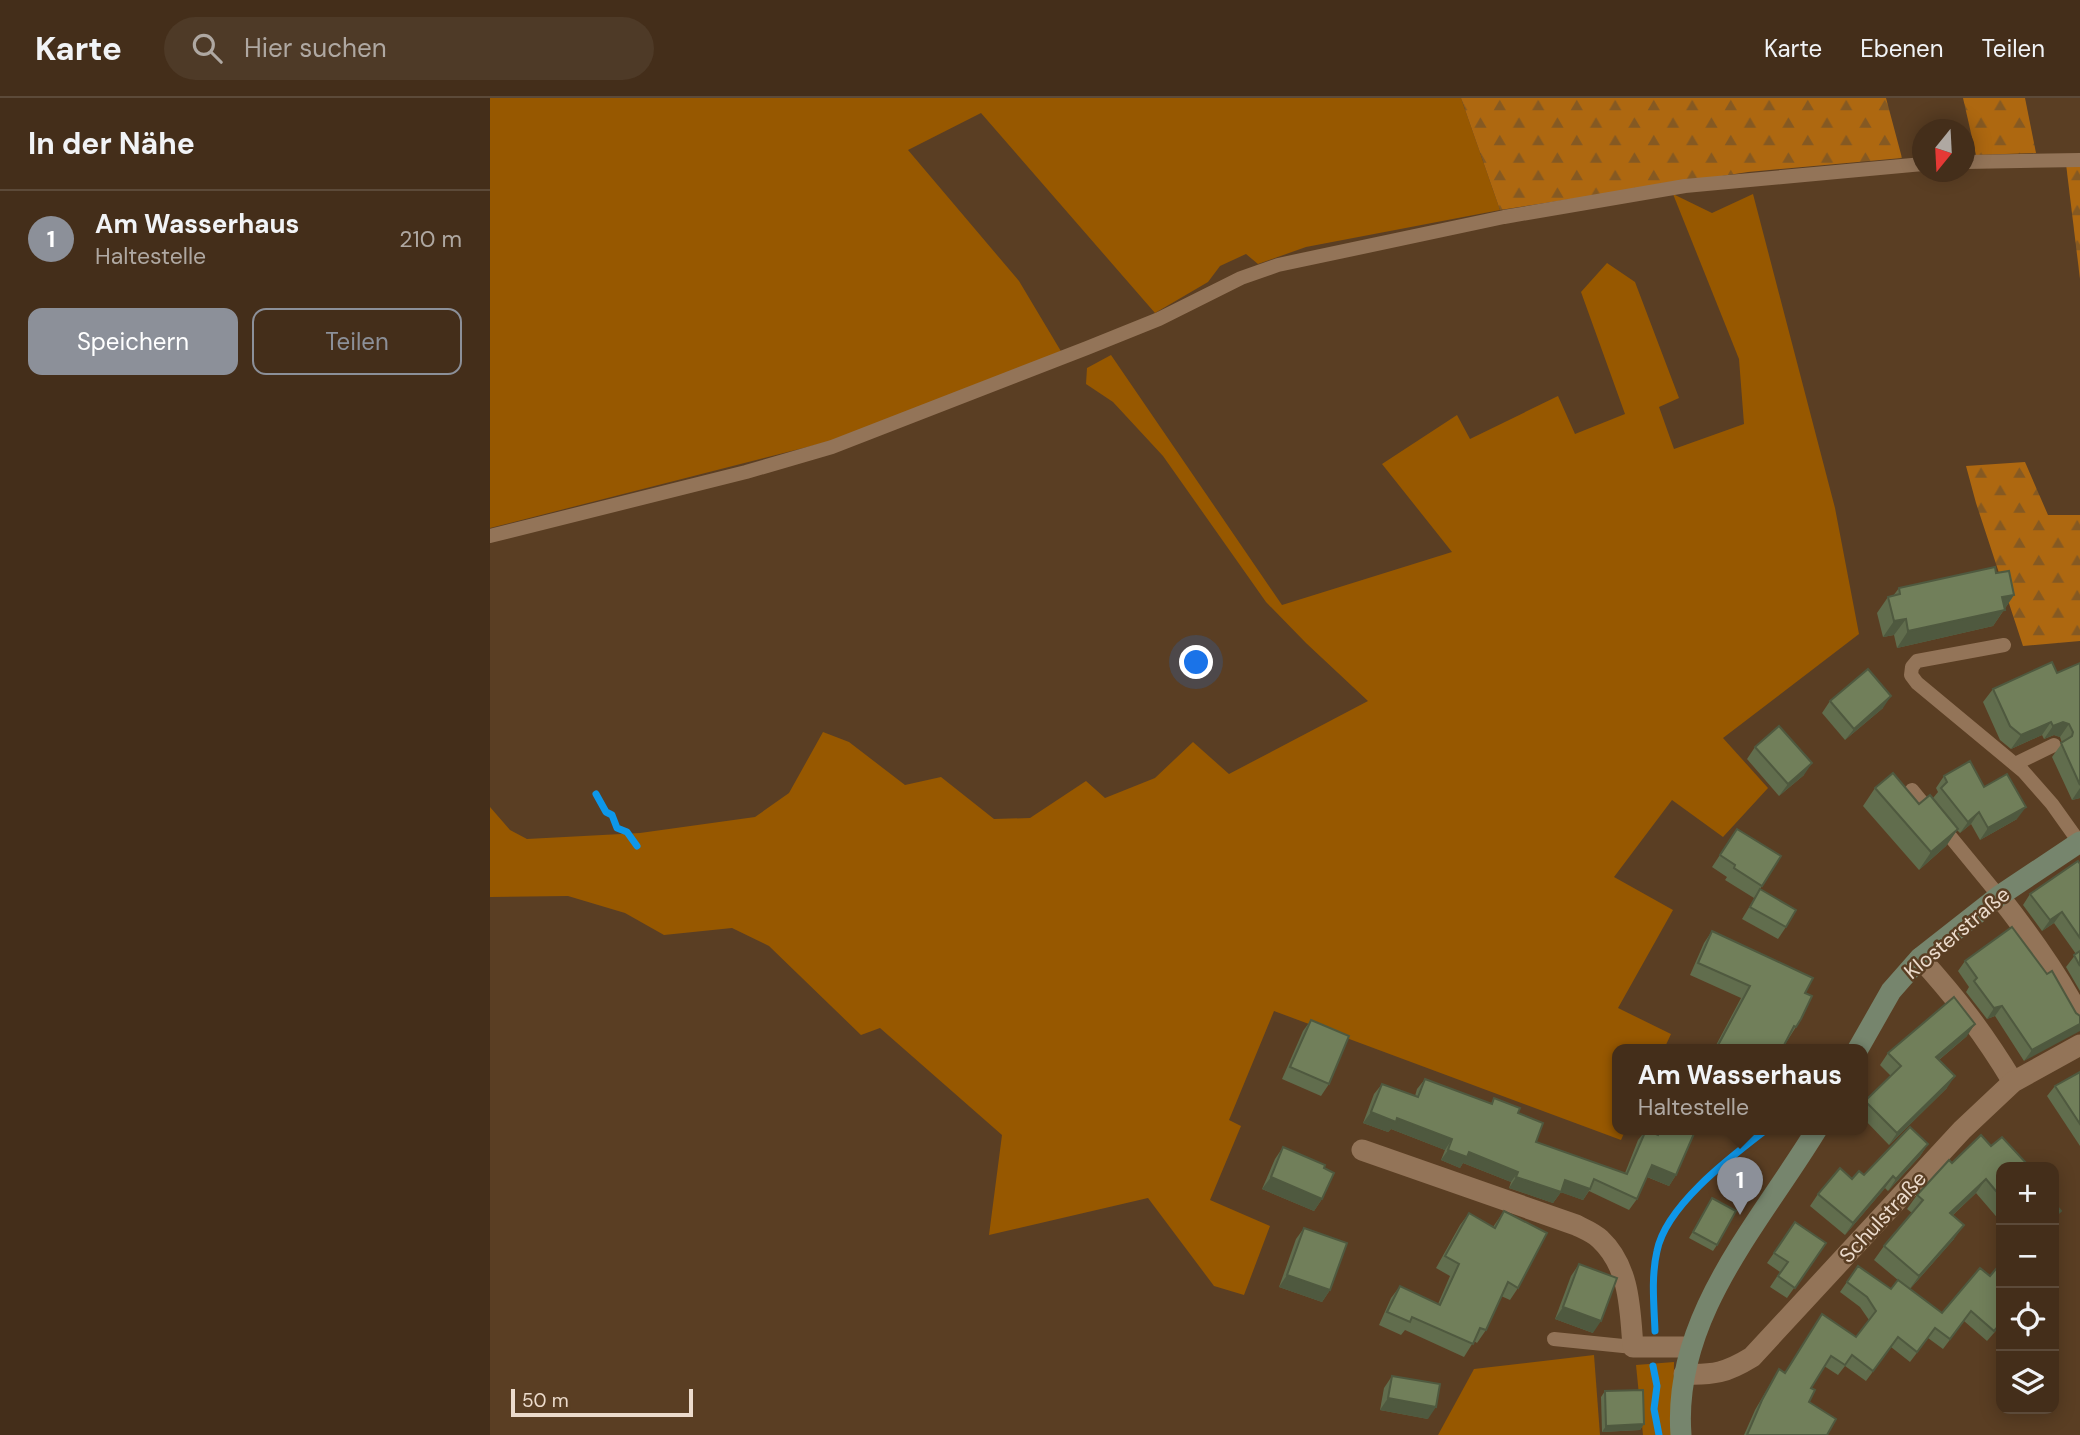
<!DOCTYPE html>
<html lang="de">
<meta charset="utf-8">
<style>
:root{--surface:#442e1a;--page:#4e3a27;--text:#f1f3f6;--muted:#afa8a2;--line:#5c4a39;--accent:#8c9099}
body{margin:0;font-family:"DM Sans",sans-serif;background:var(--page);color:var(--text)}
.controls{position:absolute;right:21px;bottom:21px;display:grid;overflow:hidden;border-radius:14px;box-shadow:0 4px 18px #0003}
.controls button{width:63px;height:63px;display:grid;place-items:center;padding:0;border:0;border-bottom:2px solid var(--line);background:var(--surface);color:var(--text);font:35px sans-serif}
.compass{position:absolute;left:1422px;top:21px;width:63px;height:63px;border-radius:50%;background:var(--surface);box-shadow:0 4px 18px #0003;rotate:198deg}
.scale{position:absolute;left:21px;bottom:18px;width:182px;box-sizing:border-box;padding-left:7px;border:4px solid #ecdbcc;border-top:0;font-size:19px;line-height:24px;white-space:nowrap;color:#ecdbcc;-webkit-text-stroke:5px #5a3e23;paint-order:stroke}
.you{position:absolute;left:707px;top:565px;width:24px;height:24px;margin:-18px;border:5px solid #fff;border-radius:50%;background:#1a73e8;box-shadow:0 0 0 10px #1a73e833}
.badge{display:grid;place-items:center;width:46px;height:46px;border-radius:50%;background:var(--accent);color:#fff;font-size:23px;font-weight:700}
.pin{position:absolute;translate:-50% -58px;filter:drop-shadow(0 2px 4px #0008)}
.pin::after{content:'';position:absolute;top:37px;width:24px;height:21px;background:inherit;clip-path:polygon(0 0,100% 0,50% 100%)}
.popup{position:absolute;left:1122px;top:946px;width:256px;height:91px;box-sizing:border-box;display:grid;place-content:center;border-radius:14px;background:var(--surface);filter:drop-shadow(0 2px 5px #0005);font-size:23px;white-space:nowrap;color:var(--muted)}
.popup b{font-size:26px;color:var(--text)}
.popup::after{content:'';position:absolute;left:50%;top:100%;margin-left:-14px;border:14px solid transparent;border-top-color:var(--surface)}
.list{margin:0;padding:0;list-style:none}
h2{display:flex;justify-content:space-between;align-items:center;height:91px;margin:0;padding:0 28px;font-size:30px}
h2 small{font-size:23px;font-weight:400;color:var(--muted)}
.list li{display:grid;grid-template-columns:46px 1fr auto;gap:21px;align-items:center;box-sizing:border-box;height:98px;padding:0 28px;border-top:2px solid var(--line)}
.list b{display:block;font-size:26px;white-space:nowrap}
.list p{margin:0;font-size:23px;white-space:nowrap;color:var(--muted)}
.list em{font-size:23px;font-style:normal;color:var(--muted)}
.actions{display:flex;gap:14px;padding:21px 28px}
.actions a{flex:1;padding:16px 0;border:2px solid var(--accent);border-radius:14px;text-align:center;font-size:24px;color:var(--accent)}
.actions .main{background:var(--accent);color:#fff}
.icon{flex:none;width:38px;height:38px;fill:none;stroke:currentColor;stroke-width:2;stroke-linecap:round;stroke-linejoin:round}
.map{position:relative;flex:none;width:1590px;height:1337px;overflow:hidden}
header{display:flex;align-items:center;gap:42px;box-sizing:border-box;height:98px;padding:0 35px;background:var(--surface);border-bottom:2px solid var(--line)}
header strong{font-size:33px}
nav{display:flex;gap:38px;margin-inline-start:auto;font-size:24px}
.search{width:490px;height:63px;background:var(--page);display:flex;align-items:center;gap:18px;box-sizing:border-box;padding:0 24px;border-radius:38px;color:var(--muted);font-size:26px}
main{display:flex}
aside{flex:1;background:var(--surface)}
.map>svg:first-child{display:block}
</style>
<header>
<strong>Karte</strong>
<div class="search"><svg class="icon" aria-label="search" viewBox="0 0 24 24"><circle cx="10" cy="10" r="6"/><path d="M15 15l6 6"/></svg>Hier suchen</div>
<nav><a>Karte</a><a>Ebenen</a><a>Teilen</a></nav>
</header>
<main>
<aside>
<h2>In der Nähe<small></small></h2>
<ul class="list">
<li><span class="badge">1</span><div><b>Am Wasserhaus</b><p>Haltestelle</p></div><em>210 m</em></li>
</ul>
<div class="actions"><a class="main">Speichern</a><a>Teilen</a></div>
</aside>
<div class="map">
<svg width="1590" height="1337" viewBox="0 0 1590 1337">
<defs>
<pattern id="forest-firs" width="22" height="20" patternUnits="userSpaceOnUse" patternTransform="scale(1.75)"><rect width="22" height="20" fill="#ae6810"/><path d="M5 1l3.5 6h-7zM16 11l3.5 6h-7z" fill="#855922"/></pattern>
</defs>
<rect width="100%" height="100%" fill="#5a3e23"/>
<g fill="#975800">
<polygon points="0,0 971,0 1010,112 816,149 768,166 756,156 730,168 718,184 665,215 491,15 418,52 529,183 572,255 341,343 0,430"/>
<polygon points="1183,96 1222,115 1263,96 1345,410 1369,536 1233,640 1278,690 1233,739 1182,702 1124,779 1183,812 1128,910 1181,936 1174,951 1128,951 1128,1031 1136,1031 1131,1042 784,913 739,1022 751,1028 720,1102 780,1128 754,1197 724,1188 658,1100 499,1137 512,1037 390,930 371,937 279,848 242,830 174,837 135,815 78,798 0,799 0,709 20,732 37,741 150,735 265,719 299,695 333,634 359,644 415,687 451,679 504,721 540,720 596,683 615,700 665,680 703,644 739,676 878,603 816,545 776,504 673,358 623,304 596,286 597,270 621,257 792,507 962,454 892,366 967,317 980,341 1068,298 1085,336 1135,316 1091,194 1117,165 1145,184 1189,300 1169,309 1184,351 1254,326 1249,261"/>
<polygon points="1104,1257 1110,1337 948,1337 984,1271"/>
<polygon points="1184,1264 1183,1337 1153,1337 1146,1267"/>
</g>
<g fill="url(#forest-firs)">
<polygon points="971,0 1396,0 1412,60 1258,74 1010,112"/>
<polygon points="1473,0 1535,0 1546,55 1486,57"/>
<polygon points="1576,66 1590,66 1590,181"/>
<polygon points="1535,364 1558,417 1590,417 1590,543 1533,548 1486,405 1476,368"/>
</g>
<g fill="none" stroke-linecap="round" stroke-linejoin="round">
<g stroke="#0e97e9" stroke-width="7">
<polyline points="106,696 116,714 122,717 127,730 137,734 147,748"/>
<path d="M1165,1233C1164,1207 1161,1179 1167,1153C1176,1107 1242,1058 1277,1031"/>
<polyline points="1163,1268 1167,1288 1164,1311 1169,1337"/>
</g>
<g stroke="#937458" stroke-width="14">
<polyline points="1475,64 1590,62"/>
<polyline points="0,438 256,374 342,349 597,250 669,221 751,180 788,167 1014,119 1195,88 1433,66"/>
<polyline points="1514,547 1427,563 1422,569 1421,577 1427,585 1533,673 1562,706 1589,744"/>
<polyline points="1525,666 1564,647"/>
<polyline points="1422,692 1509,798"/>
<polyline points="1064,1241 1143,1249"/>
</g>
<g stroke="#937458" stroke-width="21">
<path d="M1509,798C1539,836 1568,876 1590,919"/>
<path d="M1430,860C1468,902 1494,936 1523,984"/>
<path d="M872,1052L1086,1127C1094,1131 1104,1135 1110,1141C1140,1169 1140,1211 1143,1249H1201"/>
<path d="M1194,1276C1224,1277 1236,1275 1262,1259L1472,1032L1523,984L1590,947"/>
</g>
<g stroke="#76856d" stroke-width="21">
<polyline points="1368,951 1401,893 1430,860 1509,798 1590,744"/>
<path d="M1191,1337C1182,1219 1270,1125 1327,1031"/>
</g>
</g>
<g fill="#616d4d">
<polygon points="1506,475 1524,497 1503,528 1407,550 1404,537 1393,539 1387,515 1398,499 1403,498 1409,490"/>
<polygon points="1590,565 1590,700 1582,702 1562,659 1572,645 1570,639 1564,637 1554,641 1552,637 1521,651 1510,642 1493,604 1503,591 1567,575"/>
<polygon points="1340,603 1393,610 1355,642 1332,615"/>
<polygon points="1265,649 1314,677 1289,698 1257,661"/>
<polygon points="1454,678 1494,689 1527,721 1490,742 1481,726 1470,735 1467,732 1456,748 1429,772 1373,708 1385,690 1429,706 1443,700 1448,694 1446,690"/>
<polygon points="1247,731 1272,788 1264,800 1235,782 1237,779 1222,769"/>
<polygon points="1590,766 1590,893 1576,869 1586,856 1564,825 1552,833 1533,807 1540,796"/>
<polygon points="1270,791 1296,829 1288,841 1252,821"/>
<polygon points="1222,833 1315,895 1306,929 1292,951 1224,951 1251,900 1200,877 1214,845"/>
<polygon points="1475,863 1557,876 1586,915 1534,963 1505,918 1497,921 1476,894 1479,889 1468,873"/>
<polygon points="821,922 839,986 831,998 792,981 813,933"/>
<polygon points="1477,938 1449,962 1457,990 1399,1047 1373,1020 1373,1007 1401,978 1390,967 1398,955"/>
<polygon points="1590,974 1590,1048 1557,998 1565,988"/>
<polygon points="935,981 1001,1006 1004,1000 1028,1015 1046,1044 1135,1075 1148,1042 1156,1032 1165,1036 1167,1031 1206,1031 1186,1077 1179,1088 1157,1079 1147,1101 1139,1112 1099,1093 1093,1102 1071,1094 1063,1105 1019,1090 1021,1084 973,1065 970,1070 951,1062 955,1052 901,1031 898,1034 873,1025 884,996 892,986 925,998 927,991"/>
<polygon points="1438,1046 1430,1058 1398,1093 1395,1090 1355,1137 1320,1108 1328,1096 1362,1081 1374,1077"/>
<polygon points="793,1049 832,1101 824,1113 772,1091 785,1061"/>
<polygon points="1462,1065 1511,1069 1511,1124 1486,1095 1463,1117 1464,1141 1420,1191 1452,1215 1500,1178 1511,1165 1511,1227 1497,1243 1474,1223 1453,1251 1438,1240 1420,1264 1401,1249 1376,1283 1355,1268 1348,1277 1334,1268 1321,1290 1319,1304 1337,1337 1254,1337 1265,1312 1289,1271 1294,1274 1366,1239 1379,1222 1370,1209 1350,1194 1368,1168 1401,1191 1408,1182 1384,1162 1394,1148 1422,1115 1417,1111 1427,1097"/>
<polygon points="1222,1100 1227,1147 1223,1153 1199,1140"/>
<polygon points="1014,1113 1028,1190 1020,1202 1011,1198 996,1232 987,1245 984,1243 974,1259 915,1232 911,1237 889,1227 901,1200 910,1188 948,1206 960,1178 946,1170 970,1127 979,1115 1003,1129"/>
<polygon points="1305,1124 1336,1145 1297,1200 1280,1189 1290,1174 1277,1165"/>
<polygon points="814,1130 840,1192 832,1204 789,1189 806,1141"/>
<polygon points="1089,1166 1103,1235 1065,1221 1081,1178"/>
<polygon points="902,1278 938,1321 890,1312 894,1290"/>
<polygon points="1115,1293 1154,1326 1150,1332 1112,1334 1111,1299"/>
</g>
<g fill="#4f593f">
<polygon points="1524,497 1503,528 1407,550 1418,533 1512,499"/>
<polygon points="1416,521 1404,537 1393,539 1404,523"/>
<polygon points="1401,598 1393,610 1355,642 1364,631"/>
<polygon points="1561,624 1552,637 1521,651 1531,637"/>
<polygon points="1573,624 1579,626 1570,639 1564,637 1554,641 1563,628"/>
<polygon points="1322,665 1314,677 1289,698 1298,686"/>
<polygon points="1590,690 1590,700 1582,702"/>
<polygon points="1536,709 1527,721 1490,742 1498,730"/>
<polygon points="1489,714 1481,726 1470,735 1478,724"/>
<polygon points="1468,731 1456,748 1429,772 1441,754"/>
<polygon points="1572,814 1564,825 1552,833 1560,822"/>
<polygon points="1512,908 1505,918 1497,921 1504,910"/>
<polygon points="1485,926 1477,938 1438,971 1446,959"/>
<polygon points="1590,926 1590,933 1534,963 1542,952"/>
<polygon points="1465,978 1457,990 1399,1047 1407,1035"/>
<polygon points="881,1014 907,1020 962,1041 955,1052 901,1031 898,1034 873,1025"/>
<polygon points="1438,1046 1430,1058 1398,1093 1406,1081"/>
<polygon points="958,1052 979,1054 1028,1074 1021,1084 973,1065 970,1070 951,1062"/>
<polygon points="1162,1067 1186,1077 1179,1088 1155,1078"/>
<polygon points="1403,1078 1395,1090 1355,1137 1363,1125"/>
<polygon points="781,1079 832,1101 824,1113 772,1091"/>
<polygon points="1026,1079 1071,1094 1063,1105 1019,1090"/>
<polygon points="1496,1081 1486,1095 1450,1129 1460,1115"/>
<polygon points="1075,1082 1100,1091 1093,1102 1067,1093"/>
<polygon points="1474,1127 1464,1141 1419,1192 1429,1178"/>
<polygon points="797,1177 840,1192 832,1204 789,1189"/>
<polygon points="1073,1209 1111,1223 1103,1235 1065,1221"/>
<polygon points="898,1300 946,1309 938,1321 890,1312"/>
<polygon points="1154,1326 1150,1332 1112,1334 1116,1328"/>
</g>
<g fill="#717f5a" stroke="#4f593f" stroke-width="2">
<polygon points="1505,469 1506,475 1519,473 1524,497 1512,499 1515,512 1418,533 1416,521 1404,523 1398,499 1410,496 1409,490"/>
<polygon points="1562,564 1567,575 1590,565 1590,687 1571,645 1582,638 1583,634 1579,626 1573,624 1563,628 1561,624 1531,637 1520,628 1503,591"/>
<polygon points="1378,571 1401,598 1364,631 1340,603"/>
<polygon points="1289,628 1322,665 1298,686 1265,649"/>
<polygon points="1480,663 1494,689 1517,676 1536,709 1498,730 1489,714 1478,724 1451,690 1457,684 1454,678"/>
<polygon points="1403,675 1429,706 1440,697 1468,731 1441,754 1385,690"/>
<polygon points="1247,731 1291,758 1272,788 1244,770 1245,767 1230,757"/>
<polygon points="1588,763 1590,766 1590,840 1572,814 1560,822 1540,796"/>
<polygon points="1270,791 1306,812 1296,829 1260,809"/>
<polygon points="1522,829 1557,876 1562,873 1586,915 1590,918 1590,926 1542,952 1512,908 1504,910 1484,883 1487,880 1475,863"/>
<polygon points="1222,833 1323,880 1315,895 1322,898 1311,921 1306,929 1304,928 1292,951 1226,951 1260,888 1208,865"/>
<polygon points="1590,853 1590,868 1584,857"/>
<polygon points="1464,899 1485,926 1446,959 1465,978 1407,1035 1375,1003 1411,968 1398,955"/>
<polygon points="821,922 859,938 839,986 800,969"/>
<polygon points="1590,974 1590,1026 1565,988"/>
<polygon points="935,981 1002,1006 1004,1000 1030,1010 1028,1015 1053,1025 1046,1044 1137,1076 1156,1032 1168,1037 1170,1031 1206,1031 1186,1077 1162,1067 1147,1101 1104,1081 1100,1091 1075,1082 1071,1094 1026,1079 1028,1074 979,1054 977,1059 958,1052 962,1041 907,1020 906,1024 881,1014 892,986 928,999"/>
<polygon points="1420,1029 1438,1046 1406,1081 1403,1078 1363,1125 1328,1096 1350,1070 1362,1081 1369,1073 1374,1077"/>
<polygon points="1491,1037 1501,1048 1512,1039 1538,1067 1535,1069 1511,1069 1511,1099 1496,1081 1460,1115 1474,1127 1429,1178 1394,1148 1433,1102 1427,1097 1459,1062 1462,1065"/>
<polygon points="793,1049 835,1067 834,1070 844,1075 832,1101 781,1079"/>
<polygon points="1222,1100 1246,1113 1227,1147 1203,1134"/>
<polygon points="1564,1105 1571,1113 1564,1119"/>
<polygon points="1014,1113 1057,1135 1028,1190 1018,1184 996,1232 990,1230 983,1246 922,1219 920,1224 897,1214 910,1188 950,1207 969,1166 955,1158 979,1115 1005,1130"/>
<polygon points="1305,1124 1336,1145 1305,1190 1288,1178 1298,1164 1284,1155"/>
<polygon points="814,1130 857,1145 840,1192 797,1177"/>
<polygon points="1511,1165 1511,1225 1504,1233 1481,1213 1460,1241 1445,1230 1427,1254 1408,1239 1383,1273 1362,1257 1355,1267 1341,1258 1321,1290 1325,1292 1319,1304 1346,1321 1337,1337 1257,1337 1272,1302 1289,1271 1295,1275 1332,1216 1366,1239 1386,1213 1377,1199 1357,1184 1368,1168 1401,1191 1408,1182 1452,1215 1490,1170 1500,1178"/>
<polygon points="1089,1166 1127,1180 1111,1223 1073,1209"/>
<polygon points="902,1278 950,1286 946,1309 898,1300"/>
<polygon points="1153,1292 1154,1326 1116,1328 1115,1293"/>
</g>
<g text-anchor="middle" stroke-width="5" stroke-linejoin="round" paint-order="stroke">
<g font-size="21" fill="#ecdbcc" stroke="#5a3e23">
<text transform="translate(1467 835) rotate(-40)" y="7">Klosterstraße</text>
<text transform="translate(1393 1119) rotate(-47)" y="7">Schulstraße</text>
</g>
</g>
</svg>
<div class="controls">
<button>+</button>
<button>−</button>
<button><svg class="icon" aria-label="locate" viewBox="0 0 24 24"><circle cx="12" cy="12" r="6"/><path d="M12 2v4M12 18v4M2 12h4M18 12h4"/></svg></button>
<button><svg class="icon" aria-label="layers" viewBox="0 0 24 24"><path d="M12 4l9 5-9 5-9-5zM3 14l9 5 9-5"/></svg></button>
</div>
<svg class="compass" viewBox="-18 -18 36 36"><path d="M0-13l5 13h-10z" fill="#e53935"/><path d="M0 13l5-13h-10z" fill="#afa8a2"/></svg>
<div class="scale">50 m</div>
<div class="you"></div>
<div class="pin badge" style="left:1250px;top:1117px">1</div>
<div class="popup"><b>Am Wasserhaus</b>Haltestelle</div>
</div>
</main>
